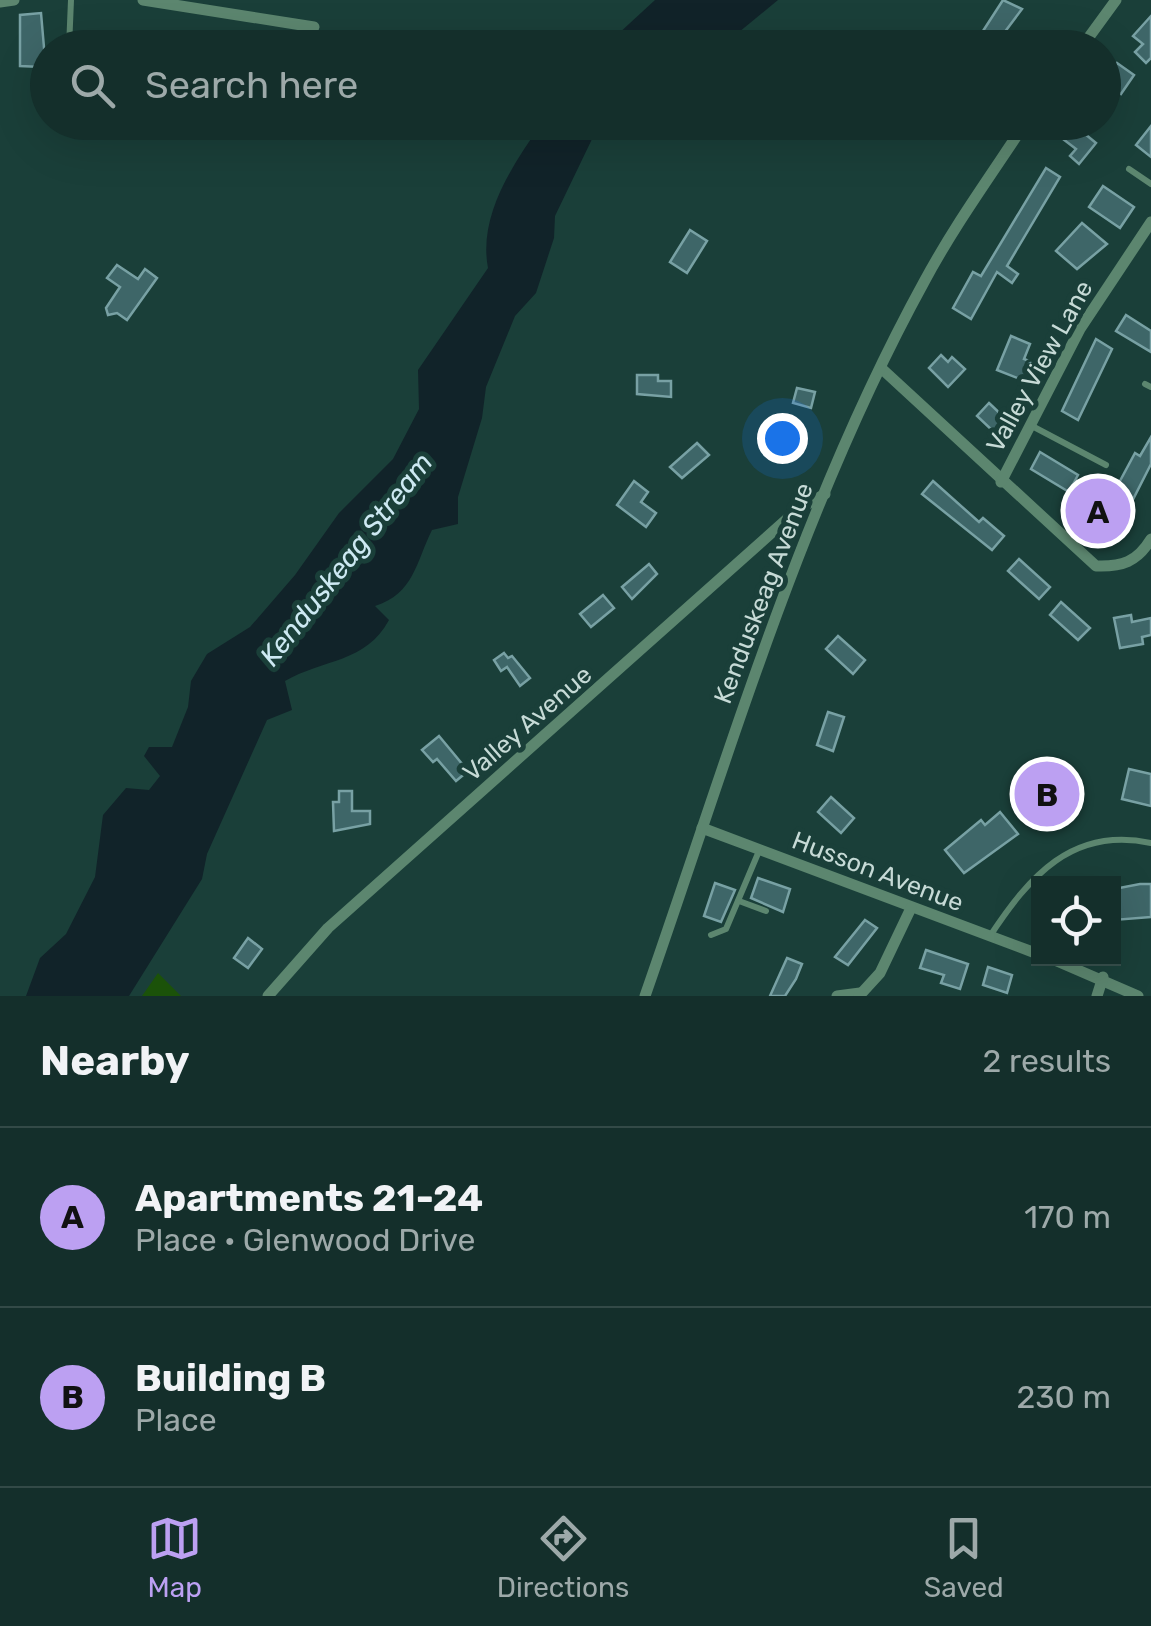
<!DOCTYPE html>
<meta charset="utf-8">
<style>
:root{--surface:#142f2b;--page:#1d3733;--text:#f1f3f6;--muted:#9da9a9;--line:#334a47;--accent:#bca0f2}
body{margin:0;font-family:Rubik,sans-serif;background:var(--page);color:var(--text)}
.controls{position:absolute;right:30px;bottom:30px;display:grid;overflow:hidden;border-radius:0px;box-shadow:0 10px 40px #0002}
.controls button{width:90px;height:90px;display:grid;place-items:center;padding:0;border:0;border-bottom:2px solid var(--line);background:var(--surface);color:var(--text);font:50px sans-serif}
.you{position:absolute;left:782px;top:438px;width:35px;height:35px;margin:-25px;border:8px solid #fff;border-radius:50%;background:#1a73e8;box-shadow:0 0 0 15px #1a73e833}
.badge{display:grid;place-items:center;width:65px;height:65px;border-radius:50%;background:var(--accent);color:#111;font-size:32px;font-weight:700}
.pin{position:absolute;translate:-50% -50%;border:5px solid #fff;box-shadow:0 2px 10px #0006}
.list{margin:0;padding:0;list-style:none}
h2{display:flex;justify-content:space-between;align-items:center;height:130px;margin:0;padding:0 40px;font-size:42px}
h2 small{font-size:32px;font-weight:400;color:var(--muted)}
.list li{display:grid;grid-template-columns:65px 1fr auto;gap:30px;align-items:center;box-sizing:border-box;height:180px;padding:0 40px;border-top:2px solid var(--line)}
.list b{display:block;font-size:38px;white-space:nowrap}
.list p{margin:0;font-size:32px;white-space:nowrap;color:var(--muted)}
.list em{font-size:32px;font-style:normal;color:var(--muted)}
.icon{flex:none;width:55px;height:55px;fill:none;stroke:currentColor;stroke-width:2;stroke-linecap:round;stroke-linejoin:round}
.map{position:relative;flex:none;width:1151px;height:996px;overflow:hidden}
.search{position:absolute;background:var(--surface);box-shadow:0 10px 40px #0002;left:30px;right:30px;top:30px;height:110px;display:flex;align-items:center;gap:25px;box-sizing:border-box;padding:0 35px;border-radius:55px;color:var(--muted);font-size:38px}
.sheet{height:490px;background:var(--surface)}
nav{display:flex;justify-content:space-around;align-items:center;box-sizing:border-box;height:140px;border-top:2px solid var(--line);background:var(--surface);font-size:28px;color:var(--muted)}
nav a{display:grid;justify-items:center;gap:5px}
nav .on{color:var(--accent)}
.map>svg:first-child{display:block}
</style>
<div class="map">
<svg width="1151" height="996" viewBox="0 0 1151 996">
<rect width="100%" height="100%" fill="#1a3f39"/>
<polygon fill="#1b5209" points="158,973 181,996 142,996"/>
<g fill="#112329">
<polygon points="655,0 778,0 733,37 711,47 604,47"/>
<path d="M542,123H607L593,137L555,216L554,238L536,293L515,316L486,387L482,418L458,497V524L432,530C416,562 414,594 375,606L389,620C366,663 323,659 285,681L292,710L267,720L207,854L202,879L129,996H26L40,958L66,934L95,877L103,815L126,788L149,790L160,776L144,756L149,747H172L188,707L191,681L207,654L250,627L295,575L339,513L393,459L419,409L418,370L488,268C478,216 513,164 542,123Z"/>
</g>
<g fill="#3e6668" stroke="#78a1a4" stroke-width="2.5">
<polygon points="1003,0 1022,9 998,41 983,31"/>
<polygon points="41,13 45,59 42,67 20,66 20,15"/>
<polygon points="1151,16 1151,58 1146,63 1135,52 1143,44 1133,36"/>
<polygon points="1117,63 1134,75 1121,94 1104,82"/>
<polygon points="1074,125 1096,143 1079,164 1070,156 1076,149 1063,139"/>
<polygon points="1151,126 1151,157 1136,145"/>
<polygon points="1046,168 1060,177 1007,266 1018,274 1012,283 997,272 971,319 953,308 973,272 981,276"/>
<polygon points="1103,186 1134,207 1120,228 1089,207"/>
<polygon points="1082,223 1107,244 1077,269 1056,251"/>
<polygon points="690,230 707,241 687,273 670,262"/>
<polygon points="117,265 138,279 145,269 157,278 127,320 117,313 108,315 106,308 120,287 107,278"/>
<polygon points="1126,315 1151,331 1151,352 1116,331"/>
<polygon points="1011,336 1030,344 1024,359 1032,362 1025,381 997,370"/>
<polygon points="1096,339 1112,349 1078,420 1062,411"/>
<polygon points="941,355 948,362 952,357 965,369 948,387 929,368"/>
<polygon points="637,375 658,375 658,381 671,381 671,397 637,394"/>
<polygon points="797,388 815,392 811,408 793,403"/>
<polygon points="989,403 1007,420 995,433 977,416"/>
<polygon points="1151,437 1151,464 1117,531 1070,507 1080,491 1107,505 1135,453 1140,456"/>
<polygon points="697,443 709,455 682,478 670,467"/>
<polygon points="1040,452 1078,475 1069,492 1031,469"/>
<polygon points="634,481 648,492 641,502 656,513 646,527 617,505"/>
<polygon points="933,481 979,522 983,518 1004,536 992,550 922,494"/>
<polygon points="1019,559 1050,587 1039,599 1008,571"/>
<polygon points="649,564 657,574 632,599 622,587"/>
<polygon points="603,595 614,608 591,627 580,614"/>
<polygon points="1061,602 1090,628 1078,640 1050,615"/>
<polygon points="1131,615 1132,622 1151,618 1151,635 1142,637 1143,644 1120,648 1114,618"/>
<polygon points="838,636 865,660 853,674 826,649"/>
<polygon points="504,653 508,658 512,656 530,678 520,686 507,667 501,671 494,660"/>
<polygon points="828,712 844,717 833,751 817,745"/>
<polygon points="439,736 468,771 456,781 437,759 433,762 422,750"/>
<polygon points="1043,766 1073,803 1061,813 1053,803 1042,812 1021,785"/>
<polygon points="1129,769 1151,774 1151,806 1122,799"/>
<polygon points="339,791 352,791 352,811 370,811 370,824 334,831 333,802 339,802"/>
<polygon points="831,797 854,818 841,833 818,812"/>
<polygon points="1000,812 1018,834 964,873 945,850 981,820 985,825"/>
<polygon points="758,878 790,889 783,912 751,898"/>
<polygon points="715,883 735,890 721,922 704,916"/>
<polygon points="1140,884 1151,884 1151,917 1114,920 1114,889"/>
<polygon points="865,920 877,928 848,965 835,957"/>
<polygon points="248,938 262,949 248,968 234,958"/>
<polygon points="926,950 968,964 960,989 941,983 944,975 920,968"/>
<polygon points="787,958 802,964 796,979 785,996 770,996"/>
<polygon points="988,967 1012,975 1007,993 983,985"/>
</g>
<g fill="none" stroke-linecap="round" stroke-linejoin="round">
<g stroke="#5c866f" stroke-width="6">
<polyline points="69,48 71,0"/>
<polyline points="1129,169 1151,184"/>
<polyline points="1145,384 1151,387"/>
<polyline points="1032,426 1106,465"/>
<polyline points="739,901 766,911"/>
<polyline points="711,935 726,929 759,851"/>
<path d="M990,936C1029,877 1072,826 1151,843"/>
</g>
<g stroke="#5c866f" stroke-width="11">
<polyline points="143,0 314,27"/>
<polyline points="0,2 14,0"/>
<polyline points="1081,48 1116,0"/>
<path d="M881,368L1096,566C1122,567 1137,562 1151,539"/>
<polyline points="1001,482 1080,329 1151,222"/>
<polyline points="702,828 1038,954"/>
<polyline points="1050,958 1138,996"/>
<polyline points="268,996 328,928 796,511 825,494"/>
<path d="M645,996C729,756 801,506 924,282C954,226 991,175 1026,122"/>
<polyline points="837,996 860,993"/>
<polyline points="859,996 880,973 911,908"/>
<polyline points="1097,996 1103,977"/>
</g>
</g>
<g text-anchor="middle" stroke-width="10" stroke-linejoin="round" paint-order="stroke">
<g font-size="25" fill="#c6dad6" stroke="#1a3f39">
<text transform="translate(1039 366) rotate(-61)" y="9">Valley View Lane</text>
<text transform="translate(763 593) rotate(-69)" y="9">Kenduskeag Avenue</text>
<text transform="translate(527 723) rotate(-41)" y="9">Valley Avenue</text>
<text transform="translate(878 871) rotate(21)" y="9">Husson Avenue</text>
</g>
<g font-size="28" font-style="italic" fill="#cde9f2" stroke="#1a3f39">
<text transform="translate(346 559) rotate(-52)" y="10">Kenduskeag Stream</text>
</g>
</g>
</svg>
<div class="controls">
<button><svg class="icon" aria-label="locate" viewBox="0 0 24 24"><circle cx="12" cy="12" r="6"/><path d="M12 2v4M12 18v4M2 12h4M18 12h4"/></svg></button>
</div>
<div class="you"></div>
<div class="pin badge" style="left:1098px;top:511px">A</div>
<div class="pin badge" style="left:1047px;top:794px">B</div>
<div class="search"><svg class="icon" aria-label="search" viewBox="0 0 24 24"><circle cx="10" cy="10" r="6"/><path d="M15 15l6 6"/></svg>Search here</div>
</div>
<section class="sheet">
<h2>Nearby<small>2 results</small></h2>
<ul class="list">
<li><span class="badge">A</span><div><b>Apartments 21-24</b><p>Place · Glenwood Drive</p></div><em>170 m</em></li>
<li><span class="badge">B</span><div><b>Building B</b><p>Place</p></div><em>230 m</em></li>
</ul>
</section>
<nav>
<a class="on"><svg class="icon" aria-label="map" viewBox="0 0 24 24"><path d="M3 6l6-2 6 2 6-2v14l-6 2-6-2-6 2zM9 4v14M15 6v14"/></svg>Map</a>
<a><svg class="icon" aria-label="directions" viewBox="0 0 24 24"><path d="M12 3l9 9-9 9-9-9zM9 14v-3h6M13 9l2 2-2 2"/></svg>Directions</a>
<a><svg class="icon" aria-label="saved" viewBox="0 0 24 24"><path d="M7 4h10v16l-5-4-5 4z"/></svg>Saved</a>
</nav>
